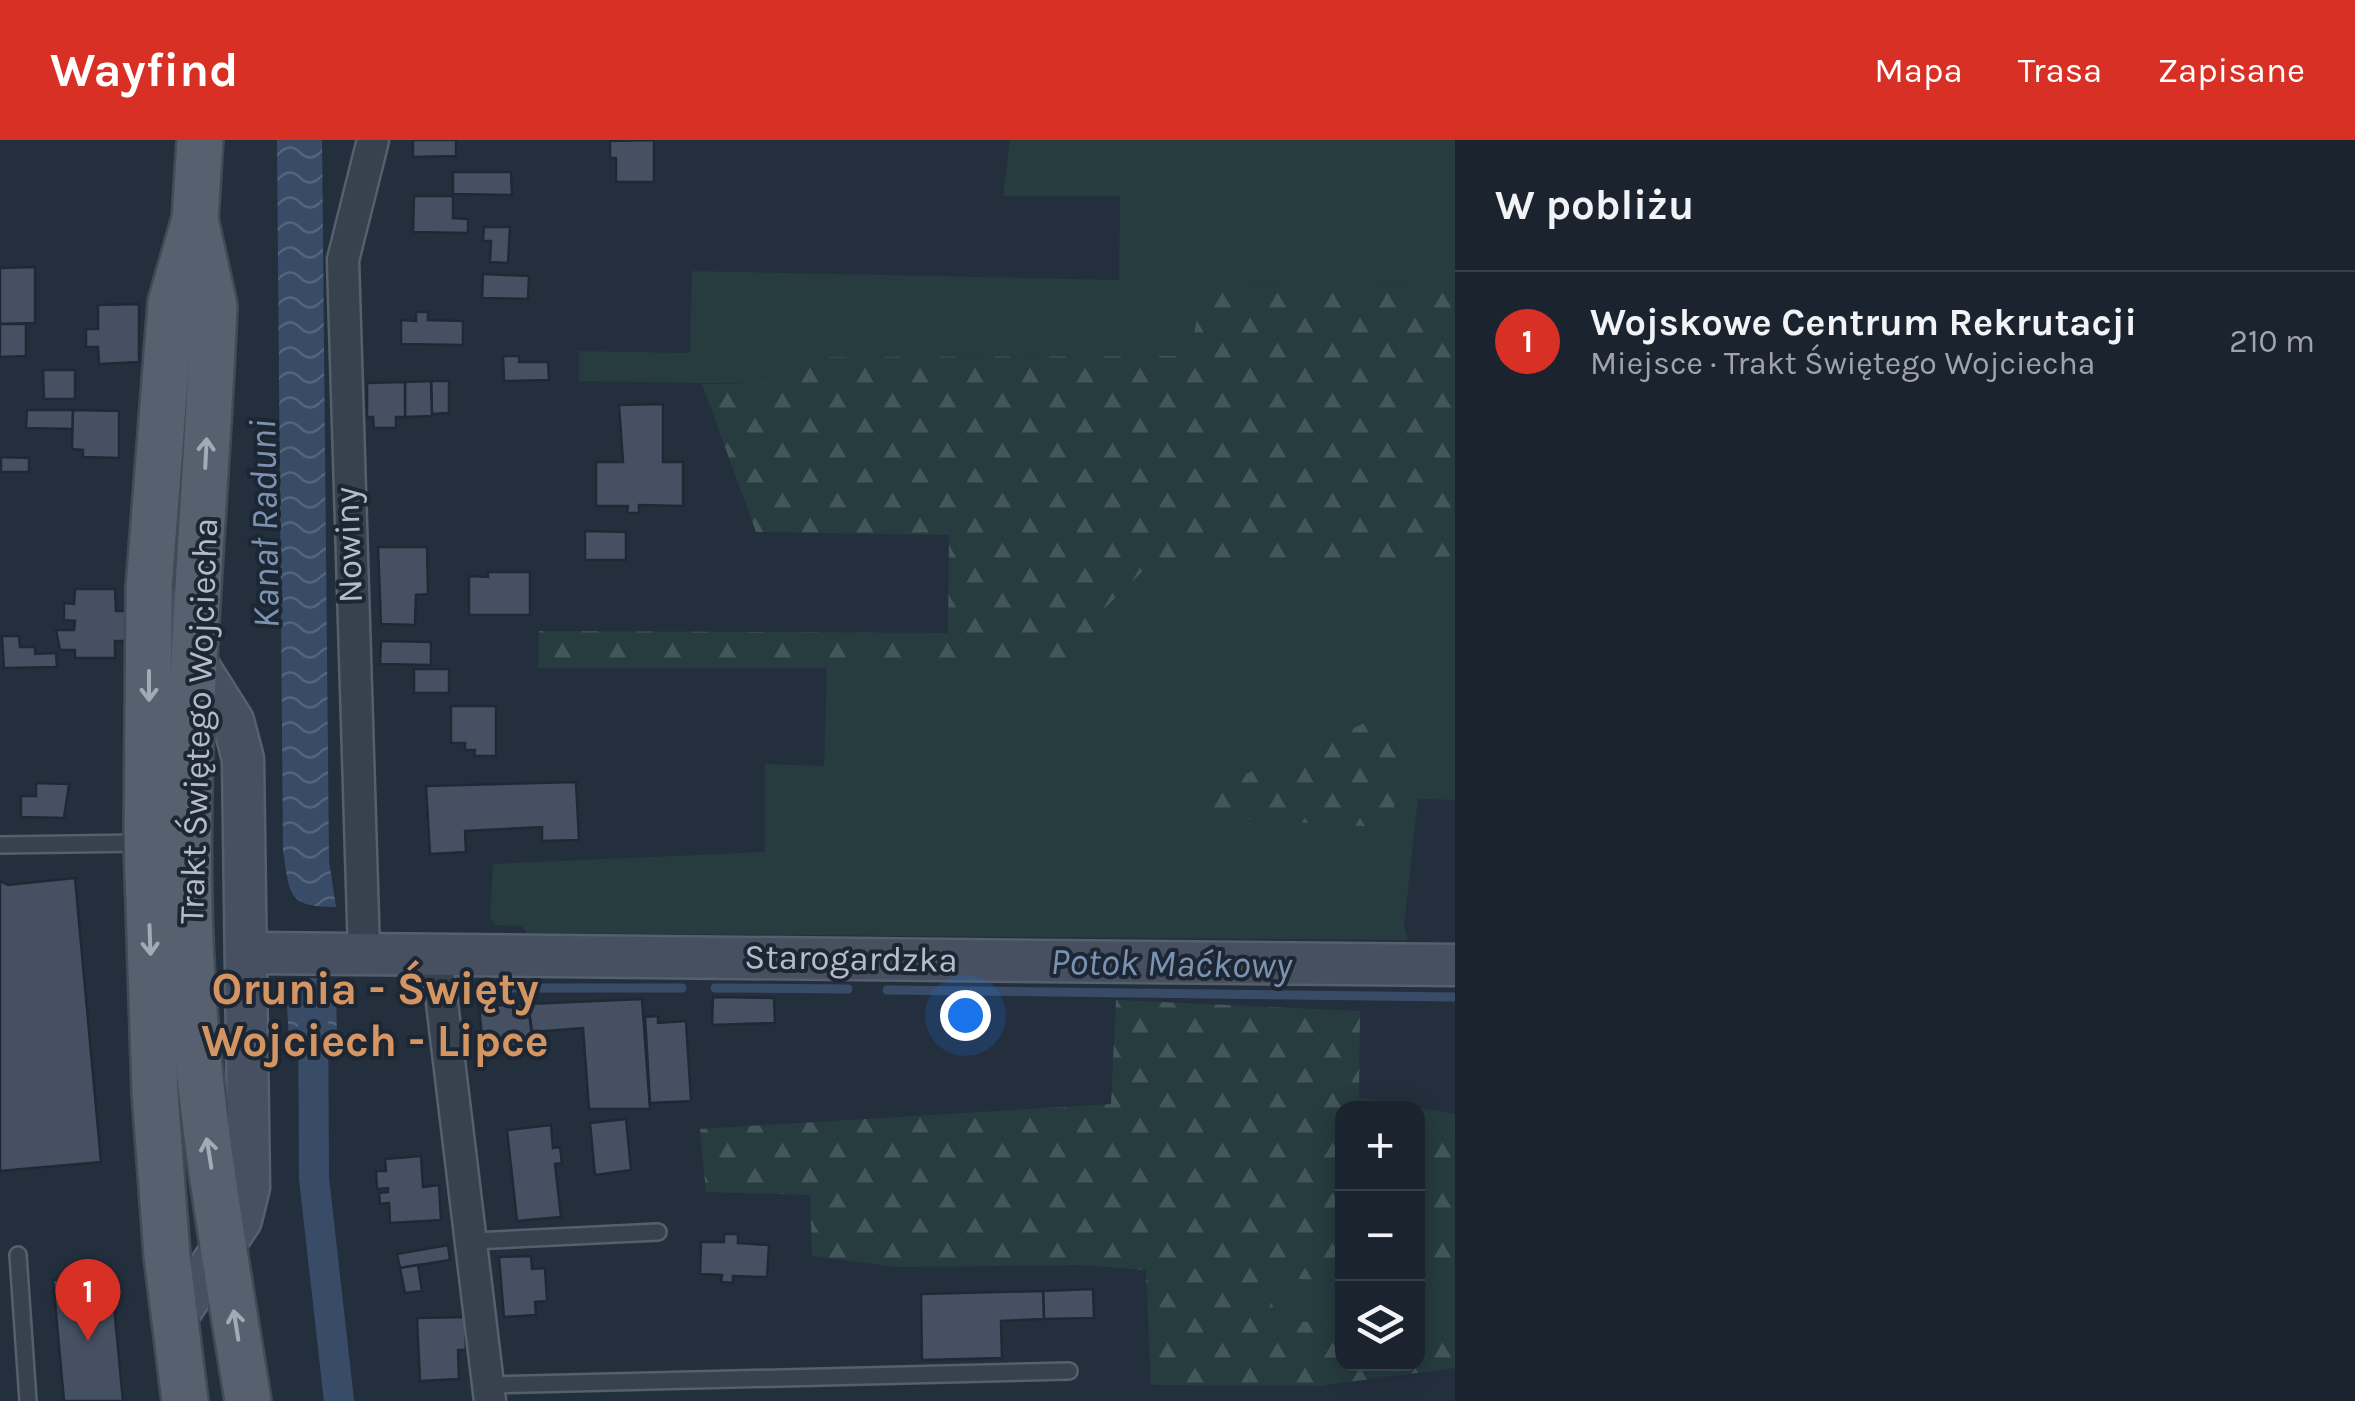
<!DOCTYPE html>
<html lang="pl">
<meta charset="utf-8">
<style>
:root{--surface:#1b232e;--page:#282f3a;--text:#f1f3f6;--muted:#a0a4aa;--line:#39404a;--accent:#d93025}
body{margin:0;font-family:Karla,sans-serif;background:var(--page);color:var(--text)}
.controls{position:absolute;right:30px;bottom:30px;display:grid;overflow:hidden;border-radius:20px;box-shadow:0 5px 25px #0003}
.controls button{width:90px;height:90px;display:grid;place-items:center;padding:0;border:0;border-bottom:2px solid var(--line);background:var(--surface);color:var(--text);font:50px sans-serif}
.you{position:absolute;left:965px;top:875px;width:35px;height:35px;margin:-25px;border:8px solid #fff;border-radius:50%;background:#1a73e8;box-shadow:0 0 0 15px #1a73e833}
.badge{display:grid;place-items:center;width:65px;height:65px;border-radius:50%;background:var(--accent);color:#fff;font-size:32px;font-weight:700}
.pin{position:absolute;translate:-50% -82px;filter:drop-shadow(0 2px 5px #0008)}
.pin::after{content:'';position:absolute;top:52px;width:35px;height:30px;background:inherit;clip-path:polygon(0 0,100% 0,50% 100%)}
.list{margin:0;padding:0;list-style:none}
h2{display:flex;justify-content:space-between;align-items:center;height:130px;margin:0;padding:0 40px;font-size:42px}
h2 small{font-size:32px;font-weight:400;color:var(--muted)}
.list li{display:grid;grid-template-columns:65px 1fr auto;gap:30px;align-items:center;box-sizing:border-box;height:140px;padding:0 40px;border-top:2px solid var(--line)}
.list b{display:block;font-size:38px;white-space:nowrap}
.list p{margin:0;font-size:32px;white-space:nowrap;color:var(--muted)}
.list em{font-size:32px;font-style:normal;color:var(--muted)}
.icon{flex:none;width:55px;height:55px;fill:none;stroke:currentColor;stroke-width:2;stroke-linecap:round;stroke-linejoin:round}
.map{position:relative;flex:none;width:1455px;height:1261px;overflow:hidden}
header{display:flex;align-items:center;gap:60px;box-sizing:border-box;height:140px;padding:0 50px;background:var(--accent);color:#fff}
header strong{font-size:48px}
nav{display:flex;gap:55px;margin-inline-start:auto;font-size:35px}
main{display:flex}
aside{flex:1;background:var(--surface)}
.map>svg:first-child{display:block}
</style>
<header>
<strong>Wayfind</strong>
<nav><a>Mapa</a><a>Trasa</a><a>Zapisane</a></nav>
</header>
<main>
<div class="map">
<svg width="1455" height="1261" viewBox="0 0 1455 1261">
<defs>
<pattern id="forest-firs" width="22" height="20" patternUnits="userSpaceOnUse" patternTransform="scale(2.5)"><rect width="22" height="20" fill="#263c3f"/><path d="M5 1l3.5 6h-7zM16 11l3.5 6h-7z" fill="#435659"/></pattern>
<pattern id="water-waves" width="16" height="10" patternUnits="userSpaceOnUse" patternTransform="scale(2.5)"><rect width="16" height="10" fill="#394c67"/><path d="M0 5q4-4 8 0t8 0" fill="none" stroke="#53647b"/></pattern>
</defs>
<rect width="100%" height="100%" fill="#242f3e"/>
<g fill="#263c3f">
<polygon points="1010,0 1455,0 1455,145 1203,147 1191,216 798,217 759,244 579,241 579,211 690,213 692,131 1119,140 1120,56 1003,56"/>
<polygon points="1444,414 1455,416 1455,660 1418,659 1404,786 1408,800 527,793 521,786 496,785 490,777 493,724 765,712 765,624 824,626 827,527 1103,528 1104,469 1144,430"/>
<polygon points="1261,1136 1342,1141 1342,1184 1278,1180"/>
<polygon points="1418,1145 1455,1147 1455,1191 1418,1189"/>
</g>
<g fill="url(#forest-firs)">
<polygon points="1455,145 1455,416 1144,430 1104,469 1104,528 538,528 539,491 948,493 949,395 756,392 702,244 759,244 797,217 1190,216 1203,147"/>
<polygon points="1405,566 1392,688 1229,678 1180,662"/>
<polygon points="1116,860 1360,871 1359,958 1455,974 1455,1147 1418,1145 1418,968 1342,968 1342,1141 1262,1137 1278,1180 1342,1184 1342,1224 1418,1224 1418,1189 1455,1191 1455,1228 1318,1246 1151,1245 1146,1130 1080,1125 897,1127 812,1116 810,1055 706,1052 700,989 1111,964"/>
</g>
<g fill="url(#water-waves)">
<path d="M277,0H322L329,721L336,767C287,767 290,755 283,711Z"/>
<polygon points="336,852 337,900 289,900 287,865 307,853"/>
</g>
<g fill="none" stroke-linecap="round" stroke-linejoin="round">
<g stroke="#394c67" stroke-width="9">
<polyline points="481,848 682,848"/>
<polyline points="715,848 848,849"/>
<polyline points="887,850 1455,857"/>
</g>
<polyline stroke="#394c67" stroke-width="30" points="313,853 314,1038 339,1261"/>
</g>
<g fill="#455162" stroke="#1f2835" stroke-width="2.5">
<polygon points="413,0 456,0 456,16 413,17"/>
<polygon points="654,0 654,42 616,42 616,18 610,18 610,1"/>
<polygon points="453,32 511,32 512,55 453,54"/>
<polygon points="414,56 453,56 453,78 468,79 468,93 413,92"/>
<polygon points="484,87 510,87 508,123 490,122 491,101 483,101"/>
<polygon points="35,127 35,183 0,184 0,128"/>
<polygon points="483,134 529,136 528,159 482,158"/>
<polygon points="139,164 139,222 99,224 98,207 86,207 86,189 98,189 98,165"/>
<polygon points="416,172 428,172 428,180 463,181 463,205 401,204 401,180 416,181"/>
<polygon points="0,184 26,184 26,216 0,217"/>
<polygon points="503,216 519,216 519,222 548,222 549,240 504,241"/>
<polygon points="43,230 75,230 75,259 44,259"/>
<polygon points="431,241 449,241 449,273 432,274"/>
<polygon points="431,241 432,276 405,277 405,242"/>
<polygon points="405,242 405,277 396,277 396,288 374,288 373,277 367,277 367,243"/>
<polygon points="663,264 663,322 683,322 683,366 639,365 639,373 627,373 628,366 596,366 596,322 623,322 619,265"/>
<polygon points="27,270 73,270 73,289 26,288"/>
<polygon points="73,270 119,271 119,318 83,317 83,310 72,309"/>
<polygon points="1,317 29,318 29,332 1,332"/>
<polygon points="585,391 626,392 626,420 585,420"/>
<polygon points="378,407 427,407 428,454 416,455 415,485 381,484"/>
<polygon points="488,432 530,432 530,475 469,475 469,436 488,437"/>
<polygon points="75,449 115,449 116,471 126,471 126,501 115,501 115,518 75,518 75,510 60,510 56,490 74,490 75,481 64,480 64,463 74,464"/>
<polygon points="2,496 19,496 20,507 35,507 35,514 56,513 57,527 4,528"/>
<polygon points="381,501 431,502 431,525 380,524"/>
<rect x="414" y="529" width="35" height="24"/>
<polygon points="451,566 496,566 496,616 474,616 475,610 465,610 465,603 451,603"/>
<polygon points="576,642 579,700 542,701 542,687 465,691 466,712 430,714 426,646"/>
<polygon points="36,643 69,644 64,678 21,677 21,656 36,656"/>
<polygon points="75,738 101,1022 0,1031 0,741 8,745"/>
<polygon points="713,857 774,858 775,883 712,885"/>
<polygon points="642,859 650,969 589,969 583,888 532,892 528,864"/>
<polygon points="528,864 533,904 483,909 479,866"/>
<polygon points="658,876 658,883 686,881 691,961 650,963 645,877"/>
<polygon points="626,979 631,1030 595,1035 590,983"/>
<polygon points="551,985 553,1008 560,1007 562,1023 555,1024 561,1077 517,1081 507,990"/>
<polygon points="421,1016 423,1047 439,1045 441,1080 390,1083 389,1063 380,1064 379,1053 388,1052 388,1048 377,1049 376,1031 386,1031 385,1019"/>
<polygon points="724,1094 738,1094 738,1103 769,1105 767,1137 733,1136 733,1143 721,1142 722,1135 700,1134 701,1102 724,1102"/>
<polygon points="448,1105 450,1120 400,1128 397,1114"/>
<polygon points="531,1116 532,1129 545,1128 547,1161 535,1162 536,1175 504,1177 499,1117"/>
<polygon points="418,1125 422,1151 405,1153 400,1128"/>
<polygon points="111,1134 123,1261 64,1261 53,1140"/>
<polygon points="1093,1149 1094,1178 1044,1179 1043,1151"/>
<polygon points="1043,1151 1044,1179 1001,1181 1002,1218 922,1220 921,1154"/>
<polygon points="465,1177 466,1210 458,1210 459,1239 420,1241 417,1178"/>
</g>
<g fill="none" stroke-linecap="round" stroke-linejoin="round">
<defs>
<g id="lane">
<polyline points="0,705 141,703"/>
<polyline points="473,1101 658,1092"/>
<polyline points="18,1115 28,1261"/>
<polyline points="489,1245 1069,1231"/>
</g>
<g id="street">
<polyline points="364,813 343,120 373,0"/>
<polyline points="436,813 490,1261"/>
</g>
<g id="secondary">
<polyline points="149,448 233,581 243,619 249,1047 241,1080 176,1178"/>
<polyline points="246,813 1455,825"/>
</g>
<g id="primary">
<path d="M196,84L214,166C205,390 179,616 192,840C200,982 226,1121 248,1261"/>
<polyline points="185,1261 167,1116 155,953 147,703 149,448 171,163 195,79 200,0"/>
</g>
</defs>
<use href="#lane" stroke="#565f6c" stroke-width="20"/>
<use href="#street" stroke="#565f6c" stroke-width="35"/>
<use href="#secondary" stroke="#565f6c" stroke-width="45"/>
<use href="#primary" stroke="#414a57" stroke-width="50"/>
<use href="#lane" stroke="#38414e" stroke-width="15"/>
<use href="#street" stroke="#38414e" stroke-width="30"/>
<use href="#secondary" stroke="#465061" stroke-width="40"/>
<use href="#primary" stroke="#56606e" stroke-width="45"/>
</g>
<defs><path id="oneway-shaft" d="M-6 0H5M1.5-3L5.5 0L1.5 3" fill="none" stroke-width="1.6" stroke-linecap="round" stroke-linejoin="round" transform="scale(2.5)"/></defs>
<g stroke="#a1aab7">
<use href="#oneway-shaft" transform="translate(206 313) rotate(-87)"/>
<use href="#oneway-shaft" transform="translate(149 546) rotate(90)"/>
<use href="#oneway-shaft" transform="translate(150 800) rotate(88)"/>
<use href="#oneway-shaft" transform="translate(209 1013) rotate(-99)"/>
<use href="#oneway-shaft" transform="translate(236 1185) rotate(-99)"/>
</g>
<g text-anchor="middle" stroke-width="8" stroke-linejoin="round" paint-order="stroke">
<g font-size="35" fill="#b4bcc9" stroke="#1d2633">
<text transform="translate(348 405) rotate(-92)" y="12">Nowiny</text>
<text transform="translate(198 581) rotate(-88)" y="12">Trakt Świętego Wojciecha</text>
<text transform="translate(851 818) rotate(1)" y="12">Starogardzka</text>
</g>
<g font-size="38" font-style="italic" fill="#7c92b1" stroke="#1d2633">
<text transform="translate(264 384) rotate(-91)" y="13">Kanał Raduni</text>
<text transform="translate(1171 823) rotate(1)" y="13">Potok Maćkowy</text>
</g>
<g font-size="45" font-weight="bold" fill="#d59563" stroke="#1d2633">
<text x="375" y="864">Orunia - Święty<tspan x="375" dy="52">Wojciech - Lipce</tspan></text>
</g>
</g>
</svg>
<div class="controls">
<button>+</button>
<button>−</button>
<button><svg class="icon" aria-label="layers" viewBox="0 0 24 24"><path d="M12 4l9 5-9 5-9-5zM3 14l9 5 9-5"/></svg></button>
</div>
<div class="you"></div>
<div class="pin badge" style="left:88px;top:1201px">1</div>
</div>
<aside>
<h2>W pobliżu<small></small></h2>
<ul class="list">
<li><span class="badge">1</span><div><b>Wojskowe Centrum Rekrutacji</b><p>Miejsce · Trakt Świętego Wojciecha</p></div><em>210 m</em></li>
</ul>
</aside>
</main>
